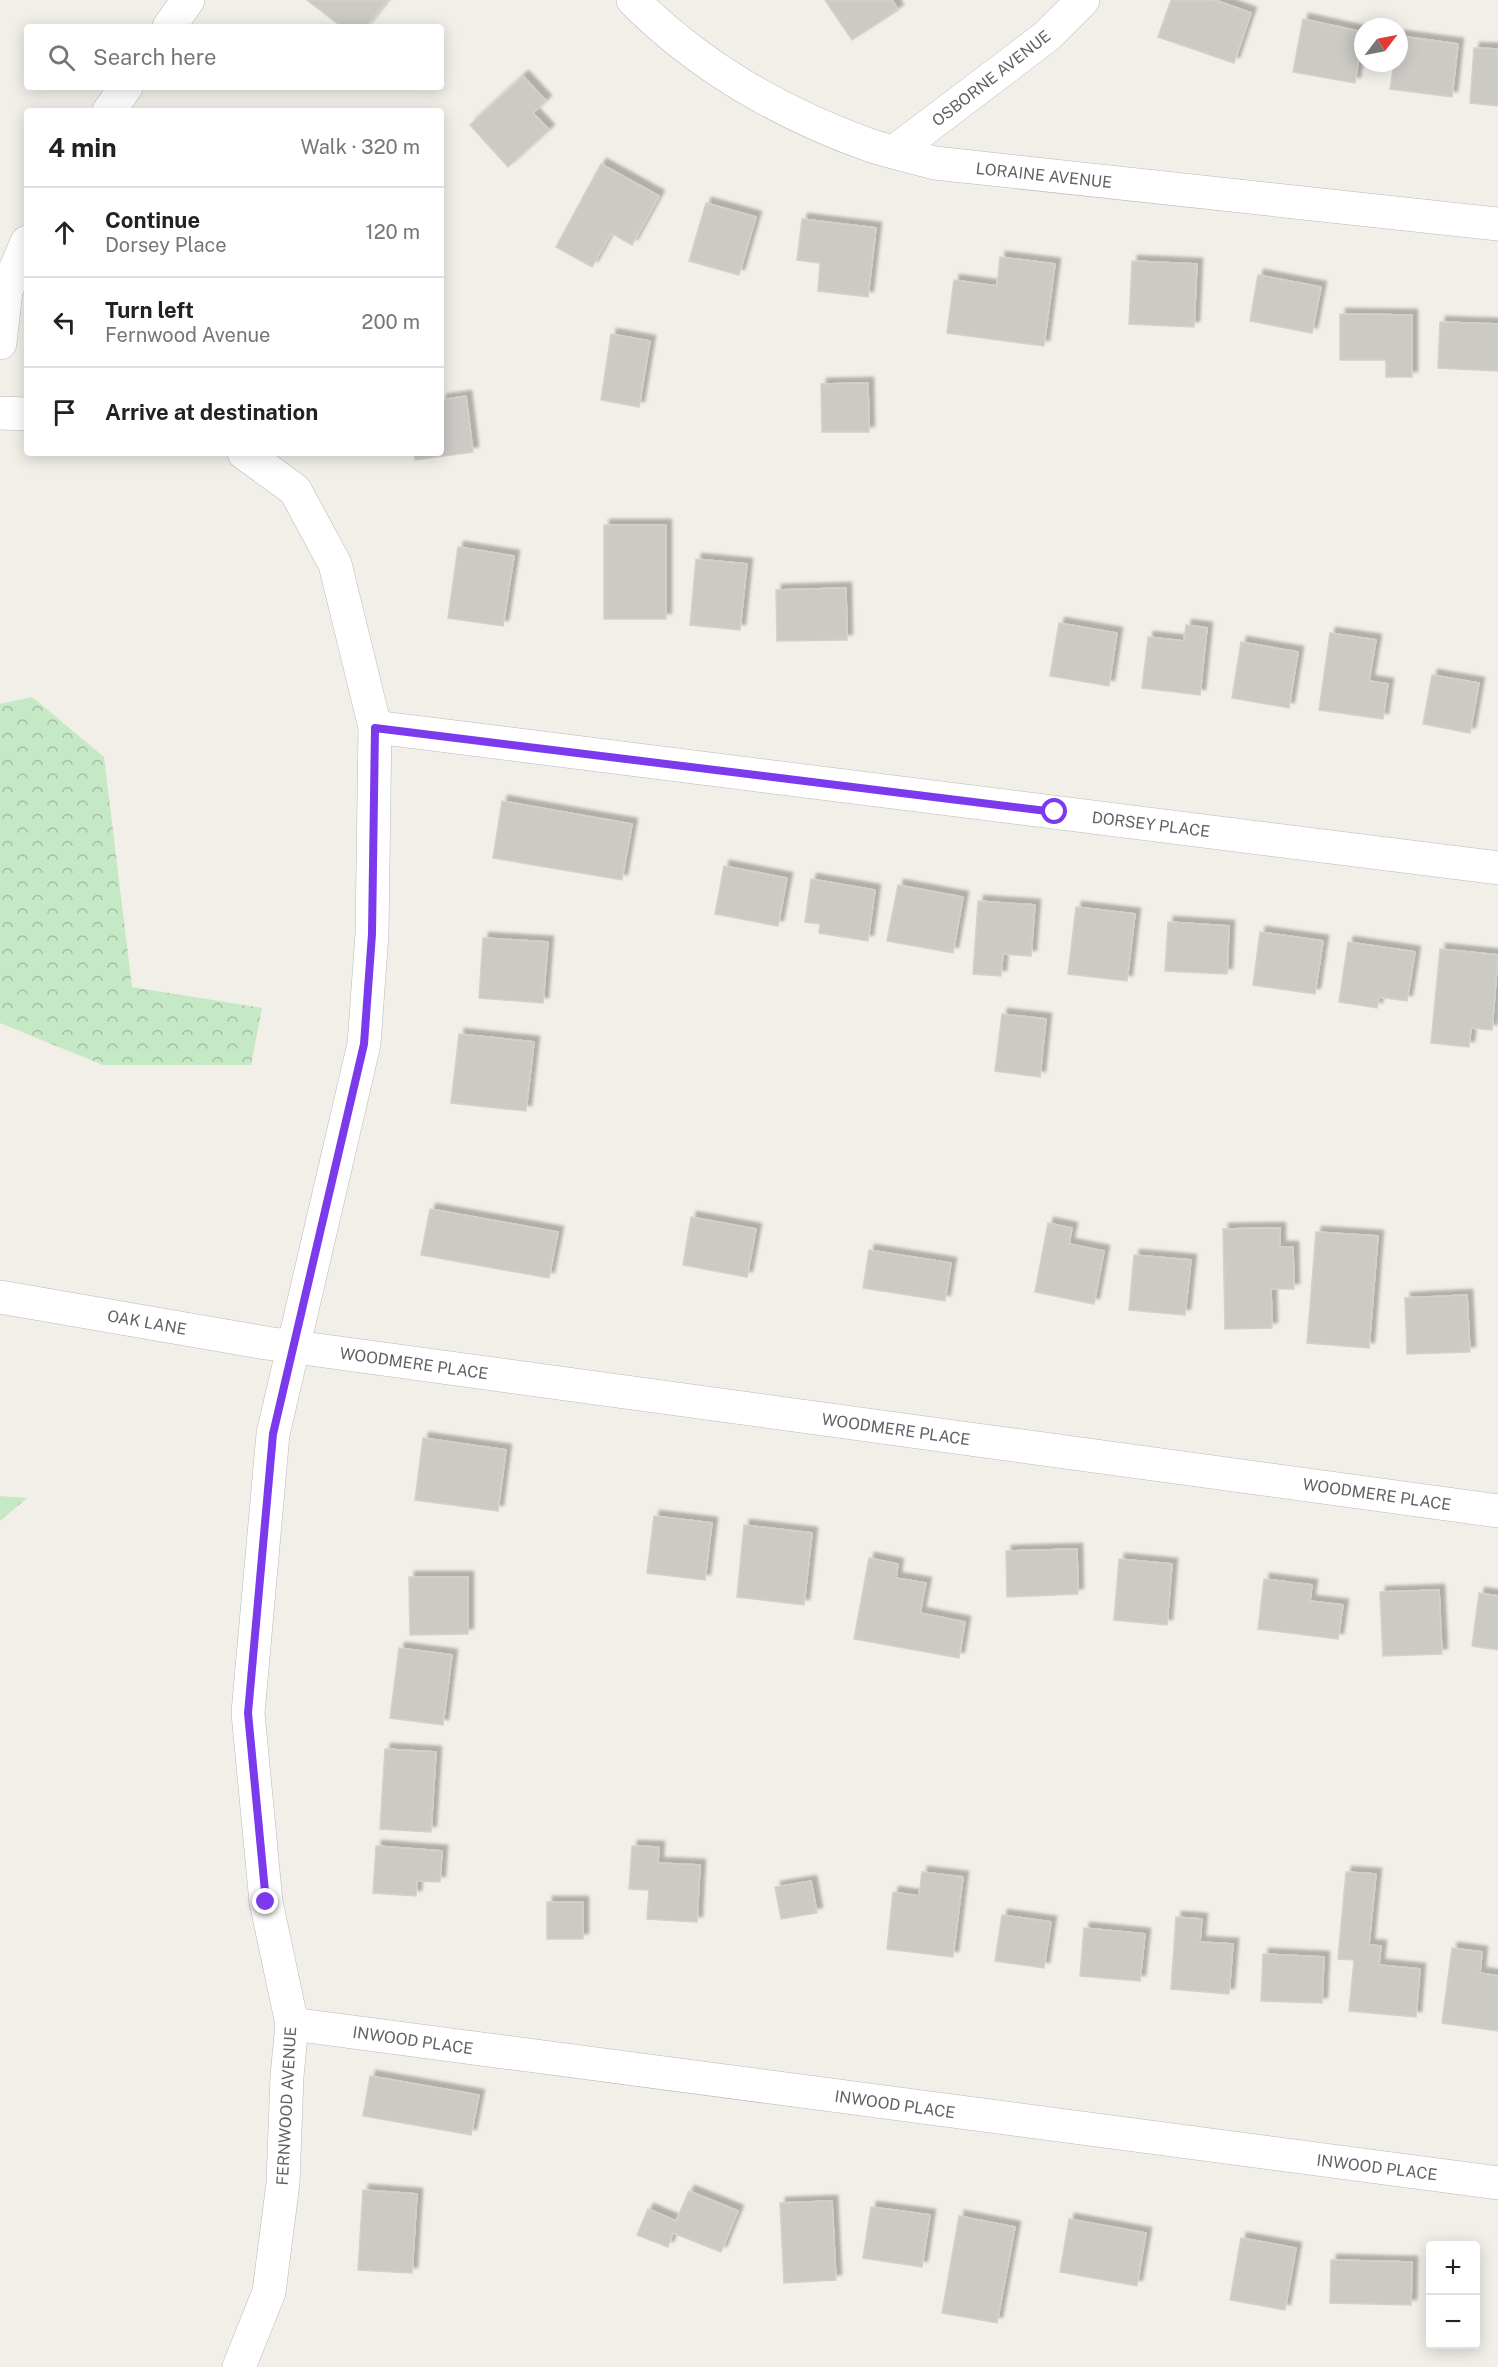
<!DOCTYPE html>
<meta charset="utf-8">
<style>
:root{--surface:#fff;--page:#f2f2f2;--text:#222;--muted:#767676;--line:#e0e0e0}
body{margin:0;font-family:"Public Sans",sans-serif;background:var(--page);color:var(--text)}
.controls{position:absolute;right:18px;bottom:18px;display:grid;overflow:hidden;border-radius:6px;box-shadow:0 3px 15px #0003}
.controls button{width:54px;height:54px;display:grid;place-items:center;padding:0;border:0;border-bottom:2px solid var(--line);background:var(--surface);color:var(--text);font:30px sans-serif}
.compass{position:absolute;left:1354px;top:18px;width:54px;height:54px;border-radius:50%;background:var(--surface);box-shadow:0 3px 15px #0003;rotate:58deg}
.stop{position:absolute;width:18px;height:18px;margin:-14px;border:4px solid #7c3aed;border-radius:50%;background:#fff}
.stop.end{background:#7c3aed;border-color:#fff;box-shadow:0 2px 6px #0008}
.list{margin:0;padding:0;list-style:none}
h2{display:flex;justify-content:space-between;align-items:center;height:78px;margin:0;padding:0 24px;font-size:26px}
h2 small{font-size:20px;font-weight:400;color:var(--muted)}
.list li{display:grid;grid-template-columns:39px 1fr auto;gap:18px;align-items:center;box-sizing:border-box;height:90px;padding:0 24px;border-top:2px solid var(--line)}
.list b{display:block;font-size:22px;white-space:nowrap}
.list p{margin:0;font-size:20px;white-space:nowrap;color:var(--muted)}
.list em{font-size:20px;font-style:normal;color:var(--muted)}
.icon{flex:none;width:33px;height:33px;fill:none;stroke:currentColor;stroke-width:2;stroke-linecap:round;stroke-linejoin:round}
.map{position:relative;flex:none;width:1498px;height:2367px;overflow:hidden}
.search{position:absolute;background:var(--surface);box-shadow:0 3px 15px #0003;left:24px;top:24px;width:420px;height:66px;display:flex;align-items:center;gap:15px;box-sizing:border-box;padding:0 21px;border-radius:6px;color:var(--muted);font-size:22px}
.panel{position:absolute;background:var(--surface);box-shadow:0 3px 15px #0003;left:24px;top:108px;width:420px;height:348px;border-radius:6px}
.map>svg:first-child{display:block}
</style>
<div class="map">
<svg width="1498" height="2367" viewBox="0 0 1498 2367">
<defs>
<pattern id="forest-crowns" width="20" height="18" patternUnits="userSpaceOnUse" patternTransform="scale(1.5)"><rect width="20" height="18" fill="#c5e8c5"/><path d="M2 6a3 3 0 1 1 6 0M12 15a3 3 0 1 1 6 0" fill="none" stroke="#a3c0a4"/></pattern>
<filter id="shadow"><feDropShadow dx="5.5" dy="-5.5" stdDeviation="1.5" flood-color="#0004"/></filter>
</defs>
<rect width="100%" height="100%" fill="#f1efe8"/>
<g fill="url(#forest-crowns)">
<polygon points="32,697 104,757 132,987 262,1008 251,1065 103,1065 0,1023 0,704"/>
<polygon points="0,1496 27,1498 0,1521"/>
</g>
<g fill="#cccac5" stroke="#d6d1c6" stroke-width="1.5" filter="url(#shadow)">
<polygon points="307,0 387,0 366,27 342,27"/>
<polygon points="825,0 892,0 898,10 852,40"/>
<polygon points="1171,0 1215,0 1251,13 1234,63 1158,37"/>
<polygon points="1303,19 1363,32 1355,83 1293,72"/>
<polygon points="1399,36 1458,44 1452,97 1390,89 1394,63 1399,63"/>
<polygon points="1474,48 1498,49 1498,106 1470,103"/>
<polygon points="523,76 546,101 533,113 549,130 508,167 470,125"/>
<polygon points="601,164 659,196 632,245 611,233 592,267 556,247"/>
<polygon points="706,203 756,217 739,275 689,261"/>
<polygon points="802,219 876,228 868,297 818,291 820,263 797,260"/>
<polygon points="1000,257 1055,264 1044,346 947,333 954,280 997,286"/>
<polygon points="1132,261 1197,264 1194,327 1129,324"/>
<polygon points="1258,275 1321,287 1312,333 1250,321"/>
<polygon points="1340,314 1412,315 1412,377 1386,377 1386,360 1340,360"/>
<polygon points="1440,322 1498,324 1498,371 1438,368"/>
<polygon points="611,334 650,341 639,407 601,400"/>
<polygon points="868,383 869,432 822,432 821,384"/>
<polygon points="466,396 473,452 415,460 414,453 441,453 441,400"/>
<rect x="604" y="525" width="62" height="94"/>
<polygon points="458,547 514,556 503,626 448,618"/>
<polygon points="696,559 747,564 740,630 690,625"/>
<polygon points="846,588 847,640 777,641 776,590"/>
<polygon points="1059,623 1117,633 1109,686 1050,676"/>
<polygon points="1186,625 1207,628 1200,695 1142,688 1148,637 1184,641"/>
<polygon points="1330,633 1376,640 1369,681 1388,684 1383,719 1319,710"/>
<polygon points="1241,642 1298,652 1289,708 1232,698"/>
<polygon points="1432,675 1479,683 1470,733 1423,724"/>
<polygon points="502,801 632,824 622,880 493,858"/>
<polygon points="724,866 787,878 778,926 715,914"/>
<polygon points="811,879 875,890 868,941 819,933 820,924 805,922"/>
<polygon points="898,885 963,897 953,953 887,941"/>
<polygon points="978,901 1035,905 1031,956 1003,954 1001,976 973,974"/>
<polygon points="1076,907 1135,914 1127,981 1068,974"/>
<polygon points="1168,922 1229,926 1227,974 1165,971"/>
<polygon points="1260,932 1323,941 1315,994 1253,985"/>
<polygon points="483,938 548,942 543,1003 479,998"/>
<polygon points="1348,942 1415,952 1407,1001 1379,997 1377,1008 1339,1002"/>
<polygon points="1440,949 1498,955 1492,1030 1471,1028 1469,1047 1431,1043"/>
<polygon points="1002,1014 1046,1019 1040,1077 995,1071"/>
<polygon points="459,1034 534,1042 526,1111 451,1103"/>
<polygon points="430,1209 558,1232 549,1278 421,1255"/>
<polygon points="691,1217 756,1229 747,1277 683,1265"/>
<polygon points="1048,1223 1072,1228 1069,1244 1104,1251 1094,1304 1035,1292"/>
<polygon points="1280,1228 1280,1247 1293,1247 1294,1289 1271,1289 1272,1328 1225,1329 1223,1229"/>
<polygon points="1316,1232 1378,1236 1369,1348 1307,1343"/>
<polygon points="869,1250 951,1263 945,1301 863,1288"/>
<polygon points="1134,1255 1191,1260 1185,1315 1129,1310"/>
<polygon points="1467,1295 1470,1352 1407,1354 1405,1298"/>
<polygon points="423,1438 506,1450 498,1511 415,1500"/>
<polygon points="654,1516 712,1523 705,1580 647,1573"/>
<polygon points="744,1525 812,1533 804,1605 737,1597"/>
<polygon points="1077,1549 1078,1594 1007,1597 1006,1551"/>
<polygon points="869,1558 898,1564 896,1578 926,1583 920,1613 965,1622 959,1658 854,1639"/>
<polygon points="1119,1559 1172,1564 1167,1625 1114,1620"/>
<polygon points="409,1577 468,1577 468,1634 410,1635"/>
<polygon points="1264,1579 1312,1585 1310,1601 1343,1605 1338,1639 1258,1629"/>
<polygon points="1439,1590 1442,1654 1383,1656 1380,1592"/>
<polygon points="1479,1593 1498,1596 1498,1650 1472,1646"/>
<polygon points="399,1648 452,1655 443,1725 390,1718"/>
<polygon points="385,1749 436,1752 431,1832 380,1829"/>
<polygon points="376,1846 442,1851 440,1882 417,1881 416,1896 373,1893"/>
<polygon points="632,1846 659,1847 658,1863 700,1865 697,1922 647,1919 649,1890 629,1889"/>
<polygon points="922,1872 963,1877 953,1957 887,1949 893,1892 919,1896"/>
<polygon points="1346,1872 1376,1874 1369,1945 1381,1946 1379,1965 1420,1969 1416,2017 1349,2011 1354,1960 1338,1959"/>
<polygon points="811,1881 817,1913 781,1919 775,1887"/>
<rect x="547" y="1902" width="36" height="37"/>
<polygon points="1002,1915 1051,1922 1044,1968 995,1961"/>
<polygon points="1176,1917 1202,1919 1200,1942 1233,1944 1229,1994 1171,1989"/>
<polygon points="1084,1928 1145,1934 1140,1981 1080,1976"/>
<polygon points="1452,1948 1482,1952 1480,1973 1498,1976 1498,2031 1442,2023"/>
<polygon points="1263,1954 1324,1957 1322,2003 1261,2001"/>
<polygon points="370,2076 479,2095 471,2135 363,2116"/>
<polygon points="363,2190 417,2194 412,2273 358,2270"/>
<polygon points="689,2191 738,2211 721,2252 673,2233 668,2247 637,2235 648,2209 676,2221"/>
<polygon points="832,2201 836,2280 784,2283 780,2203"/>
<polygon points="871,2207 930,2215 922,2267 863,2258"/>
<polygon points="959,2216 1015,2227 997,2323 942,2313"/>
<polygon points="1069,2219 1146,2233 1137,2286 1060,2272"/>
<polygon points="1241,2238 1296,2248 1285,2310 1230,2300"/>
<polygon points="1331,2260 1412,2262 1411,2305 1330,2303"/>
</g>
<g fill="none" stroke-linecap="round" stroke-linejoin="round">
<defs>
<g id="minor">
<path d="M633,0C698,66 782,114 869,145C890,152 913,157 935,163L1498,224"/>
<polyline points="169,27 188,0"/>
<polyline points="109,111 126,87"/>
<polyline points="894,152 1047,36 1083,0"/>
<polyline points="0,343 6,291 27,242"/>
<polyline points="0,413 27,414"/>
<polyline points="375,727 1498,868"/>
<polyline points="0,1297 266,1343 1498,1511"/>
<polyline points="292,2024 1498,2183"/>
<polyline points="239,2367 269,2292 283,2183 287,2076 292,2024 266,1902 248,1713 273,1434 364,1044 372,934 375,727 335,564 295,490 244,453"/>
</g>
</defs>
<use href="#minor" stroke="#b5b8bc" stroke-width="34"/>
<use href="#minor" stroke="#fff" stroke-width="33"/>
</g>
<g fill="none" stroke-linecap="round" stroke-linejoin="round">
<polyline stroke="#7c3aed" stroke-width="8" points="266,1902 248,1713 273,1434 364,1044 372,934 375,728 1055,812"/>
</g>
<g text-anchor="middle" stroke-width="4.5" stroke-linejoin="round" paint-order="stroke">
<g font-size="16" fill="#5f6368" stroke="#fff">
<text transform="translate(991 78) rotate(-38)" y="6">OSBORNE AVENUE</text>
<text transform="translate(1044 175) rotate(6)" y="6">LORAINE AVENUE</text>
<text transform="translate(1151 824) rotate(7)" y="6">DORSEY PLACE</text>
<text transform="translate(147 1322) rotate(10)" y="6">OAK LANE</text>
<text transform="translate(414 1363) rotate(8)" y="6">WOODMERE PLACE</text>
<text transform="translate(896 1429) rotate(8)" y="6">WOODMERE PLACE</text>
<text transform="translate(1377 1494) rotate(8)" y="6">WOODMERE PLACE</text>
<text transform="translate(413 2040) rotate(8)" y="6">INWOOD PLACE</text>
<text transform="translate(895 2104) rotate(8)" y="6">INWOOD PLACE</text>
<text transform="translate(286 2106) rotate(-87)" y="6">FERNWOOD AVENUE</text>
<text transform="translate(1377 2167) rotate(7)" y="6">INWOOD PLACE</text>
</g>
</g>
</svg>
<div class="controls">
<button>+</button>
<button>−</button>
</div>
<svg class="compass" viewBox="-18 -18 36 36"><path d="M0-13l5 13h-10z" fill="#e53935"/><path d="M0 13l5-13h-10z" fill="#767676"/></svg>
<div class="stop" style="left:1055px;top:812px"></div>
<div class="stop end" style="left:266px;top:1902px"></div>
<div class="search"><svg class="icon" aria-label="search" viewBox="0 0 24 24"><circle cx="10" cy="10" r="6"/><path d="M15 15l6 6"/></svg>Search here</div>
<section class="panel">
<h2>4 min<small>Walk · 320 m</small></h2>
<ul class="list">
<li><svg class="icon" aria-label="ahead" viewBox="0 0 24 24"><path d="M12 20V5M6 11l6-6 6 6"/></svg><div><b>Continue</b><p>Dorsey Place</p></div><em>120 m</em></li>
<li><svg class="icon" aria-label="left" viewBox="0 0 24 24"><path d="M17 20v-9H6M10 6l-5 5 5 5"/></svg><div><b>Turn left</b><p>Fernwood Avenue</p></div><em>200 m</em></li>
<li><svg class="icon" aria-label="arrive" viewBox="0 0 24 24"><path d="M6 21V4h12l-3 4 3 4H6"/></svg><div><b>Arrive at destination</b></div></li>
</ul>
</section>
</div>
